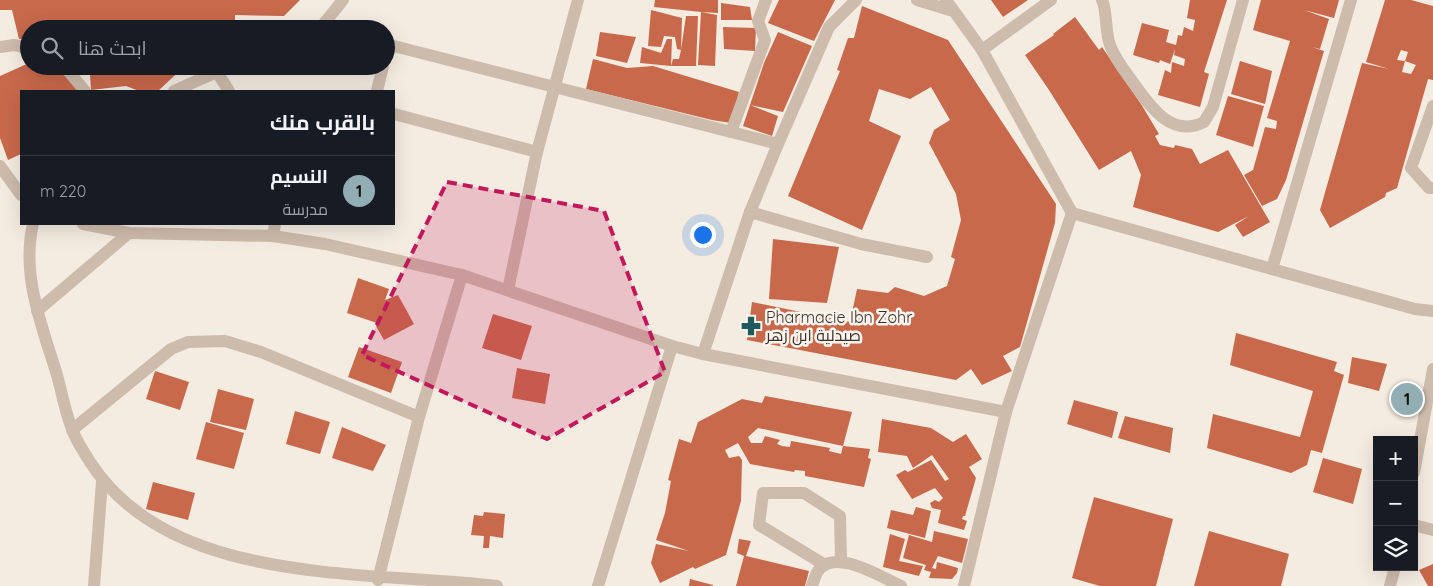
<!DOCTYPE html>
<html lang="ar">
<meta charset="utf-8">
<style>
:root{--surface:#171b24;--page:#20242c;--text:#f1f3f6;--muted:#9ea1a6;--line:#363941;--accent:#92aeb2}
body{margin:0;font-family:Quicksand,Cairo,sans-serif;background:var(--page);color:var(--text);direction:rtl}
.controls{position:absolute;right:15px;bottom:15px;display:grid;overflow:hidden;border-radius:0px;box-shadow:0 5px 20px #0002}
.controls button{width:45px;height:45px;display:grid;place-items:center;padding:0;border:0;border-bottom:1px solid var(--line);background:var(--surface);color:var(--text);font:25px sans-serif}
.you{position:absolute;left:702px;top:234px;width:18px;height:18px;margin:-12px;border:4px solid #fff;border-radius:50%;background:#1a73e8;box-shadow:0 0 0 8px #1a73e833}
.badge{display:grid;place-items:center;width:32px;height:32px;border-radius:50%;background:var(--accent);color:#111;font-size:16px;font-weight:700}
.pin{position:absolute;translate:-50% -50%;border:2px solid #fff;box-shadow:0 1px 5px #0006}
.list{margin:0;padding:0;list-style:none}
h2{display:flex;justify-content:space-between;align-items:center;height:65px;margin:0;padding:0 20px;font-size:21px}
h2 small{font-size:16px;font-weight:400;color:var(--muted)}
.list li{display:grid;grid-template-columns:32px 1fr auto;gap:15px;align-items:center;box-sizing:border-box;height:70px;padding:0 20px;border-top:1px solid var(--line)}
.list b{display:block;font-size:19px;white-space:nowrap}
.list p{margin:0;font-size:16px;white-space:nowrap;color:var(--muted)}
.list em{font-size:16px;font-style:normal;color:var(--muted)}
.icon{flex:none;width:28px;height:28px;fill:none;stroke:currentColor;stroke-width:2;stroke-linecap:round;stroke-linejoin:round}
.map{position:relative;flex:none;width:1433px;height:586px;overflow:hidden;direction:ltr}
.search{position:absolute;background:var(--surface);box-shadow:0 5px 20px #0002;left:20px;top:20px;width:375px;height:55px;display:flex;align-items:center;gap:12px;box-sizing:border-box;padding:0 18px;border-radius:28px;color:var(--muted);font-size:19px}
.panel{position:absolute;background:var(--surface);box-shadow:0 5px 20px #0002;left:20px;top:90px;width:375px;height:135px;border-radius:0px;direction:rtl}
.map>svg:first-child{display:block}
</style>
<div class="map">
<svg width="1433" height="586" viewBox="0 0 1433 586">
<rect width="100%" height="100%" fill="#f4ebe1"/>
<g fill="#c8694b" fill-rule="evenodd">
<polygon points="0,0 300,0 284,16 235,15 235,29 29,29 29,39 19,39 12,10 0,10"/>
<polygon points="655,0 718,0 718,13 701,12 717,15 715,66 698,65 701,12 654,7"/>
<polygon points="779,0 835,0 814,41 768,23"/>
<polygon points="991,0 1028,0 1003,17"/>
<polygon points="1190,0 1227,0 1204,72 1209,74 1200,107 1158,95 1165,70 1171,73 1172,62 1184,66 1185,59 1174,55 1175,49 1170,64 1160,60 1159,63 1133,55 1142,23 1169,30 1166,42 1176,45 1178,35 1182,36 1184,27 1193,31 1195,20 1187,18"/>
<polygon points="1261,0 1339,0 1334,18 1304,10 1329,19 1320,49 1312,47 1324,51 1286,180 1277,199 1262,206 1244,175 1253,170 1265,127 1276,129 1277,121 1267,118 1290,41 1253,30"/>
<path d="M1385,0H1411L1433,6V80L1428,79L1397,188L1386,193L1385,197L1330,228L1320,210L1362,63L1389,69L1366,62ZM1401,50L1408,52L1405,61L1416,65L1411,74L1402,72L1405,61L1397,60Z"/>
<polygon points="721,3 750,7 752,20 721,20"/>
<polygon points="862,6 948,40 1056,204 1055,223 1020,347 1003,356 1012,371 982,385 971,369 956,380 747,340 752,302 850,322 857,289 888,293 895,287 924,296 947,286 955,259 951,257 961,220 956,194 929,143 934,130 950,120 931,87 910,99 879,89 869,121 901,136 862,230 788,196 840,71 837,70 848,38 854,38"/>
<polygon points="651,10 682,18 681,50 686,16 698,16 696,66 671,66 640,63 642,47 661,53 667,39 672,39 671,66 673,59 679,59 681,50 677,49 675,37 664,36 661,47 648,46"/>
<polygon points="1075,17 1099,50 1102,47 1141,104 1159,134 1155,136 1160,145 1174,148 1175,145 1192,149 1200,164 1228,150 1270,222 1243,237 1235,225 1249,216 1218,232 1133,207 1141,175 1131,151 1099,170 1049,90 1025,55 1054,35 1053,34"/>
<polygon points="723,27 756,28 755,51 724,49"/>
<polygon points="600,32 636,37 627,63 596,56"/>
<polygon points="778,32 812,46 783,112 750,105 778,116 772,136 743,126 764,63"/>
<polygon points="593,59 627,68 653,66 739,92 731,123 712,120 586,89"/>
<polygon points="1240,61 1272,71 1265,104 1231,94"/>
<polygon points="29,63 29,66 39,66 46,74 63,68 83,91 21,91 21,154 8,160 0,138 0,76"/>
<polygon points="73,66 185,66 158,91 139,91 126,86 91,90 90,75 75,75"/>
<polygon points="1228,96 1264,106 1253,147 1216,135"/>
<polygon points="773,239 839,247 827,303 769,299"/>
<polygon points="358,278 389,289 385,300 398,295 414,324 384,340 376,326 377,323 347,313"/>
<polygon points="493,314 532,326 521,360 482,348"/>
<polygon points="1236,333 1337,362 1334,371 1344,375 1322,453 1311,450 1307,465 1291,473 1207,448 1213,414 1300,437 1313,391 1230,365"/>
<polygon points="359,347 402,362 391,393 348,377"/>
<polygon points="1352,357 1387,364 1379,391 1348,383"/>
<polygon points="517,368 550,374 545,404 512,398"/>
<polygon points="155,371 189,382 180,410 146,399"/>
<polygon points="218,389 254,399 246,430 210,422"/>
<polygon points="765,396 852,412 843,446 758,428 748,437 751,443 762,443 765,436 780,440 777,444 782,446 790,447 791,441 830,448 829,451 841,454 843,446 870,449 868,458 871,459 864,487 805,476 805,471 795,470 794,472 750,464 738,443 725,450 729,458 739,456 742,460 741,501 726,555 695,569 693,567 660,583 651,563 656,544 689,551 656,540 665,513 671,481 668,480 679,439 691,443 698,422 742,399 762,403"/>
<polygon points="1074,400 1118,412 1112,438 1067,424"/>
<polygon points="295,411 330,422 320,454 286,444"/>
<polygon points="1125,416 1173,428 1170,453 1118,438"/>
<polygon points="882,419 931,428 953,442 966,434 982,459 969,467 976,478 965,516 963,516 962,519 967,521 964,530 938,523 941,510 932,508 930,503 935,500 939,502 943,498 935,488 912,499 896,475 905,470 908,472 931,460 945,481 949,479 932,455 913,468 907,456 878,452"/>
<polygon points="206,422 244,433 234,469 196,459"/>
<polygon points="342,427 386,445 373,471 332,458"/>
<polygon points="1323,458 1362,469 1353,504 1313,492"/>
<polygon points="153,482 195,493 188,520 146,509"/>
<polygon points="1094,497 1173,519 1156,586 1100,586 1072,578"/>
<polygon points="916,507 931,511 925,538 887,528 891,510 913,515"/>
<polygon points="484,512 505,514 503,538 490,536 489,548 483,548 484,536 471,535 474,515 483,516"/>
<polygon points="934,531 968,539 962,563 938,556 932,568 936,569 937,562 958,568 957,573 952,579 929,578 931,572 924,570 926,565 903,558 909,535 932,542"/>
<polygon points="1209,531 1289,554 1281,586 1194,586"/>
<polygon points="890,534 905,539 899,561 923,566 919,576 883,567"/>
<polygon points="739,539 751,541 746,556 809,571 805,586 736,586 744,556 737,553"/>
<polygon points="1433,564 1433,586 1428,586 1419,570"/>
<polygon points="690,579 713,585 713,586 689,586"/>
</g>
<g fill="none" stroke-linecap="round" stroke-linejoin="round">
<g stroke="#cdbbac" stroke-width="12">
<polyline points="917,0 953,11"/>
<polyline points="946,0 982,50 1072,213 1415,309 1433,311"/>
<path d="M1102,0C1107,9 1105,32 1110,45C1115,59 1124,70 1132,81C1149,105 1171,139 1204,122L1213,107L1243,0"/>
<polyline points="315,29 322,26 343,0"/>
<polyline points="386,44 778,144"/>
<polyline points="0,47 14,45 29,48"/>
<polyline points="982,50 1051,0"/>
<polyline points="64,66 85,91"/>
<polyline points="217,72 229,91"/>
<polyline points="174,91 230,66"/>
<polyline points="377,91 383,66"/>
<polyline points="1433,106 1411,168 1429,188 1433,188"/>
<polyline points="394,114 537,152"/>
<polyline points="731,132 765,40 758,21 766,0"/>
<polyline points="0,166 21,195"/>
<polyline points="750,212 861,244 927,257"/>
<path d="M33,224C21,275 42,326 57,375C62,393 65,412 72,429C76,441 84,452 90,462C170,586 362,570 497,586"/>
<polyline points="83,224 129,233 273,236 325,244 462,275 672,346 703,354 1006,412"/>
<polyline points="273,236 275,224"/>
<polyline points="1272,269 1351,0"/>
<polyline points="508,290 537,152 578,0"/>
<polyline points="37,311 129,233"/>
<polyline points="703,354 750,212 778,144 829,27 856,0"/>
<polyline points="72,430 171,349 188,342 225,341 261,352 419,417"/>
<polyline points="1414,473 1433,369"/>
<polyline points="1414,525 1433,530"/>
<polyline points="825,565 759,525 763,493 804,493 840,516 841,561"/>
<polyline points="378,580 419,417 462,275"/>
<polyline points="94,586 102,482"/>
<polyline points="598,586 672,346"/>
<path d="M812,586C814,581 815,575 818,571C834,547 881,577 901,586"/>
<polyline points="964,586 1006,412 1072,213"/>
<polyline points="1390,586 1395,567"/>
</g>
</g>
<path fill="#c2185b" fill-opacity="0.2" stroke="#c2185b" stroke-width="4" stroke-dasharray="10 6" stroke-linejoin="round" d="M447,182L604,211L665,372L547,439L362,355Z"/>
<defs>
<symbol id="pharmacy-bare" viewBox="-9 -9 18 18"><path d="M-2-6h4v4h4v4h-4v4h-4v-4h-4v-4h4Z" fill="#1f5a5e" stroke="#fbf5ee" stroke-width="2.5" paint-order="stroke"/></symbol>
</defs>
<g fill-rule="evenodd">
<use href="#pharmacy-bare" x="737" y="312" width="28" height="28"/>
</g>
<g text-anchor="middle" stroke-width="5" stroke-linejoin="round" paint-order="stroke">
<g font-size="16" fill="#3b302b" stroke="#fbf5ee" text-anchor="start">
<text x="766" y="323">Pharmacie Ibn Zohr<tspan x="766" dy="18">صيدلية ابن زهر</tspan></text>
</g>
</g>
</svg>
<div class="controls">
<button>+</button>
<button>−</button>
<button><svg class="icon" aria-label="layers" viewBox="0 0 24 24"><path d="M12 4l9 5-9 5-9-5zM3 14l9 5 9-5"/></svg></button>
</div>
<div class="you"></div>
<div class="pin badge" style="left:1407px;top:399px">1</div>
<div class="search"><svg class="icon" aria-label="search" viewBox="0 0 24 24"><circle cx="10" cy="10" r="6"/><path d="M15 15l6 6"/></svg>ابحث هنا</div>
<section class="panel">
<h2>بالقرب منك<small></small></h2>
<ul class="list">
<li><span class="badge">1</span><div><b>النسيم</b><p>مدرسة</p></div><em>220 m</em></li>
</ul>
</section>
</div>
